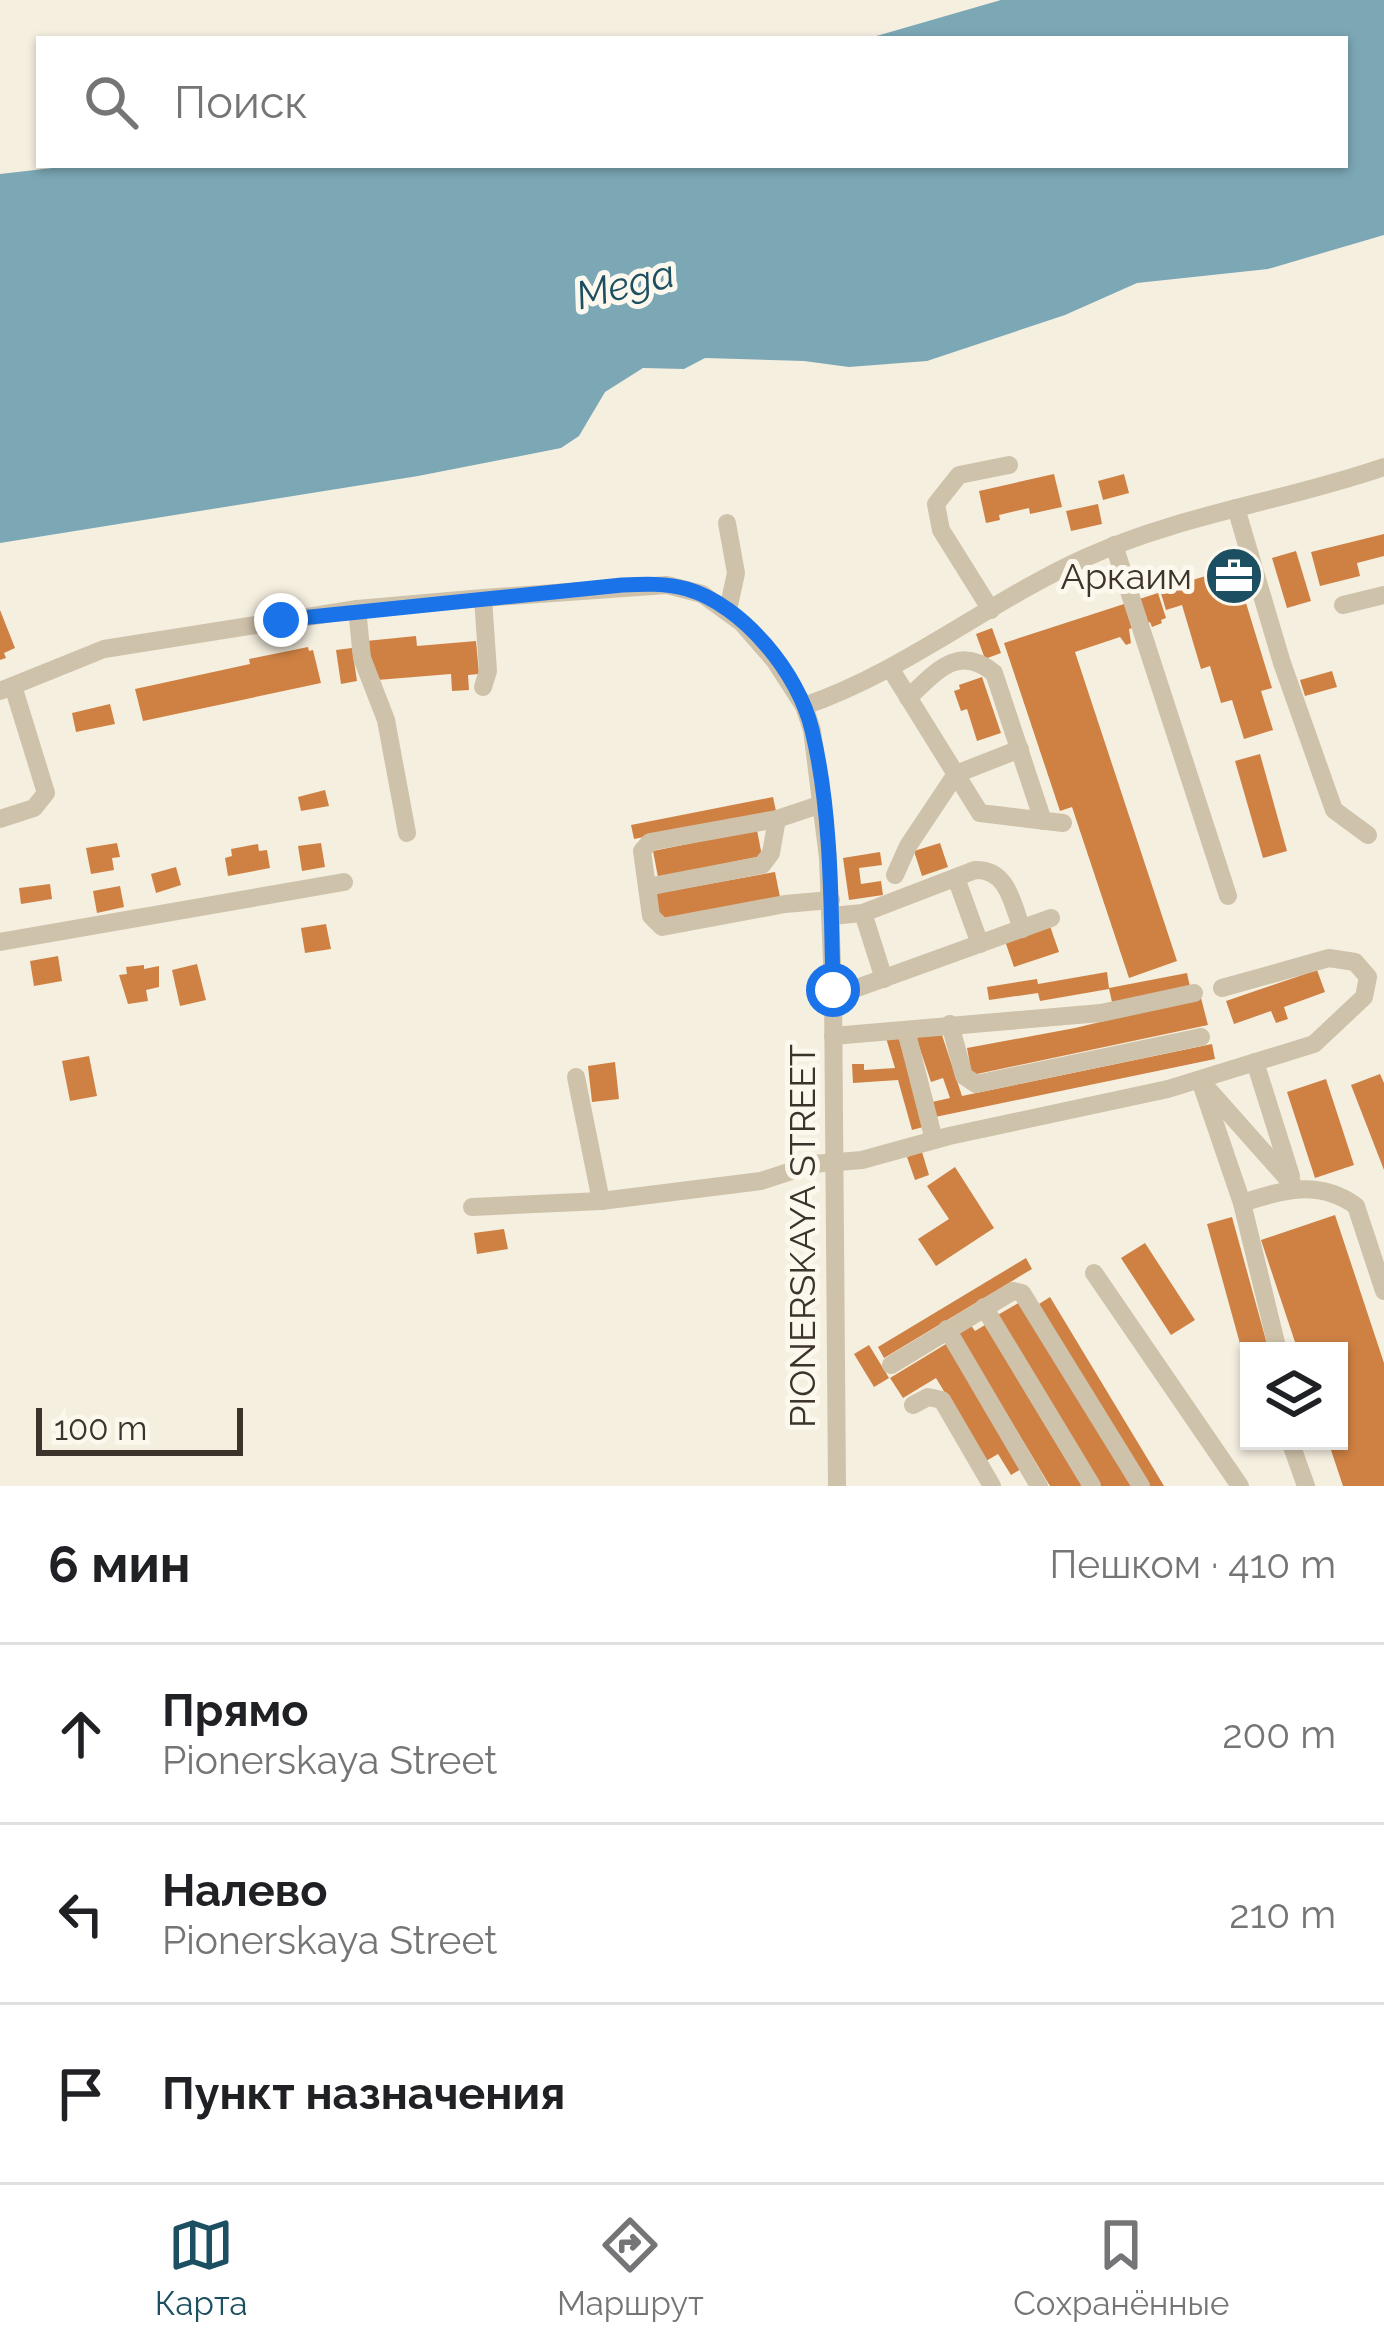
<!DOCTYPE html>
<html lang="ru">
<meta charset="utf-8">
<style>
:root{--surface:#fff;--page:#f6f6f6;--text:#202124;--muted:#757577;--line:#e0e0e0;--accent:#1c4f61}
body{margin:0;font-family:Raleway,sans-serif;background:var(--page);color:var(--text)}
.controls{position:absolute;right:36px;bottom:36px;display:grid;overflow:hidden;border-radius:0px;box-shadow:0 3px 9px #0004}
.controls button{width:108px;height:108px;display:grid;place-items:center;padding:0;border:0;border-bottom:3px solid var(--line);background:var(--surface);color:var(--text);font:60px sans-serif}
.scale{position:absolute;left:36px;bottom:30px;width:207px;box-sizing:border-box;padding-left:12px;border:6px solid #3c332a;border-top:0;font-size:33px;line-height:42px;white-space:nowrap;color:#3c332a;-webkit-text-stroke:9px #fcf8ed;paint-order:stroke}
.stop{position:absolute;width:36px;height:36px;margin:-27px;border:9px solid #1a73e8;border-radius:50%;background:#fff}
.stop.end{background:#1a73e8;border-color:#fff;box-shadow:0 3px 12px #0008}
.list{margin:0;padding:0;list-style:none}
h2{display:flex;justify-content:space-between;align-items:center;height:156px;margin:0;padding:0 48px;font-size:51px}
h2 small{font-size:39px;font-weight:400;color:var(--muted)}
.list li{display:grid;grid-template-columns:78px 1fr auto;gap:36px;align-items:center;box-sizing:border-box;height:180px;padding:0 48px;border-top:3px solid var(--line)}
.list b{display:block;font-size:45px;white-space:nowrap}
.list p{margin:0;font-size:39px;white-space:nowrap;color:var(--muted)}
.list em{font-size:39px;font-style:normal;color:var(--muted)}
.icon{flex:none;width:66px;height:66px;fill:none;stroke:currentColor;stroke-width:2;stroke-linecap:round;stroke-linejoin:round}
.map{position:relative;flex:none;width:1384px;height:1486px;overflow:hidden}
.search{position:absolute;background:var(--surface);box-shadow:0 3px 9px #0004;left:36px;right:36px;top:36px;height:132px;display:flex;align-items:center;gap:30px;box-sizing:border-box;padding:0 42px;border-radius:0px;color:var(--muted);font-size:45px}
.sheet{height:696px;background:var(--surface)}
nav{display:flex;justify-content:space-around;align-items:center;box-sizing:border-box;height:168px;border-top:3px solid var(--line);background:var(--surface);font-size:33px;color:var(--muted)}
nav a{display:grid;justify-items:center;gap:6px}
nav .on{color:var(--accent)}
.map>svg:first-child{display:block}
</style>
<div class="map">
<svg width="1384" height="1486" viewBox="0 0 1384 1486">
<rect width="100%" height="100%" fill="#f5efe0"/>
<polygon fill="#7ca7b5" points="1001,0 1384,0 1384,235 1268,269 1137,283 1065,315 927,361 849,367 804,361 705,358 684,369 643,368 605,392 579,436 561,448 418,476 0,543 0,174 79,165 1345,165 1345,39 866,39"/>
<g fill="#cf8144">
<polygon points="1054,474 1062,507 1030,514 1029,508 999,515 1000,520 986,523 979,491"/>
<polygon points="1124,474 1129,493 1103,500 1098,481"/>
<polygon points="1098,504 1102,524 1071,531 1066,511"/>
<polygon points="1384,534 1384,556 1357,563 1360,576 1320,586 1311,552"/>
<polygon points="1296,551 1311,601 1287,608 1272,558"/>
<polygon points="1235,567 1272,688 1261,691 1273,730 1244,739 1232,700 1221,703 1210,666 1201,669 1182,605 1166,610 1160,590"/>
<polygon points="1158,593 1166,618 1161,620 1162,623 1152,627 1150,622 1129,629 1131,643 1126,645 1120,637 1075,652 1177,961 1129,978 1072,807 1060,811 1004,643"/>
<polygon points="0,610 15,648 4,653 6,658 0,660"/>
<polygon points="992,628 1001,653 985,659 976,634"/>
<polygon points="416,636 417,646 476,641 479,674 468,675 469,690 452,691 451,674 377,680 366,641"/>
<polygon points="308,647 309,651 313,650 321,683 143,721 135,689 250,664 249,659"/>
<polygon points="352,648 357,681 341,684 336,650"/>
<polygon points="1332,671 1337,687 1305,696 1300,680"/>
<polygon points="982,677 1001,733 977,741 967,709 961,711 954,691 960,689 959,685"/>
<polygon points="110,704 115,724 76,732 72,713"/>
<polygon points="1260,754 1287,851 1263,858 1235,761"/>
<polygon points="325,790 329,806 301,811 298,797"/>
<polygon points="773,797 776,811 634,839 631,825"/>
<polygon points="757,830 762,856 658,877 653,851"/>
<polygon points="117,843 120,857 112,858 114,870 91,874 86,848"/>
<polygon points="321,843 325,867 302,871 298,846"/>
<polygon points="940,843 948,867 922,876 914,851"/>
<polygon points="258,844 259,851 267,850 270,868 228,876 225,858 232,856 231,849"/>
<polygon points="880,852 882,865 859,868 861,884 881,881 883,895 849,900 843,858"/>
<polygon points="176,867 181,885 156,893 151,874"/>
<polygon points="775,872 780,897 659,919 653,894"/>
<polygon points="50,884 52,899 21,904 19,888"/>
<polygon points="120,886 124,907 97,913 93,891"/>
<polygon points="326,924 331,949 305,953 301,928"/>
<polygon points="1050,926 1059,952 1014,967 1005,941"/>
<polygon points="58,956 62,981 34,986 30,961"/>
<polygon points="197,964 206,1000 180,1006 172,970"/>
<polygon points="144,965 144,969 159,966 159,987 146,990 148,1001 128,1004 119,975 127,974 126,967"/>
<polygon points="1317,970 1325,992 1284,1007 1288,1019 1276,1023 1271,1011 1234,1024 1226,1001"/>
<polygon points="1107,972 1109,988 1187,973 1190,987 1112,1002 1109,989 1040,1001 1038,993 989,1000 987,987 1037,979 1038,984"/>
<polygon points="1201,998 1208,1025 972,1075 967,1048 1075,1028"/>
<polygon points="940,1029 962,1096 1212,1044 1215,1059 935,1117 932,1102 950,1098 943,1078 931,1082 916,1037"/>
<polygon points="898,1035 923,1127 912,1130 898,1080 853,1083 852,1064 864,1064 864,1070 895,1068 886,1038"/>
<polygon points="89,1056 97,1096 70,1101 62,1061"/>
<polygon points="615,1062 619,1099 592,1102 588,1066"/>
<polygon points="1380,1074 1384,1083 1384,1170 1351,1085"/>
<polygon points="1326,1079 1354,1165 1315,1178 1287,1092"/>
<polygon points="922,1152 929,1175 915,1180 907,1157"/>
<polygon points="955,1167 994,1228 936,1266 918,1239 949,1219 927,1186"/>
<polygon points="1335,1215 1384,1363 1384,1486 1343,1486 1328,1441 1339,1441 1339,1351 1298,1351 1261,1240"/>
<polygon points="1232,1217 1267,1344 1242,1351 1207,1224"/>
<polygon points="504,1229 508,1249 477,1254 474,1233"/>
<polygon points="1145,1243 1195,1320 1171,1335 1121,1258"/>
<polygon points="1026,1258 1032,1269 884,1358 878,1347"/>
<polygon points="1050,1297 1164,1486 1149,1486 1039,1304"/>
<polygon points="1020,1302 1131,1486 1100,1486 996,1316"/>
<polygon points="970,1324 975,1331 985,1325 1082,1486 1050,1486 957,1331"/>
<polygon points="946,1344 1021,1469 1011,1475 998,1454 986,1461 936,1378 903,1398 890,1378"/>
<polygon points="869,1345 889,1378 874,1387 854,1354"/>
</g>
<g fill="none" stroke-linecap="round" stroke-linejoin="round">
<g stroke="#cfc2aa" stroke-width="18">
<polyline points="1236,508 1282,663 1334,810 1368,835"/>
<polyline points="727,523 736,573 728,610"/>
<polyline points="1114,545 1228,896"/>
<polyline points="483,598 488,671 483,687"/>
<polyline points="1343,605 1384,595"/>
<polyline points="357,609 362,658 386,720 407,833"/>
<polyline points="991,610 941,530 936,504 959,475 1009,465"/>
<polyline points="890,668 980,813 1063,823"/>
<polyline points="0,691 104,649 357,609 483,598 667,585 702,594 742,623 775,661 804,706 812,730 828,858 833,990 837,1486"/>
<path d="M908,698C936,672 958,643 994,673L1043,821"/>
<path d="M804,706C906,671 989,601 1087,557C1182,514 1286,501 1384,467"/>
<polyline points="822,804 777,819 650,842 642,851 651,916 662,927 785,904 831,900"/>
<polyline points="0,819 34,808 46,793 13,686"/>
<polyline points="895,875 908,846 956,774 1020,749"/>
<polyline points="956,878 980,944"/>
<polyline points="647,887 762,865 771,853 777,819"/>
<polyline points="863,913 884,979"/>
<path d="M831,916L863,913L975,870C1008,869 1012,903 1022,929"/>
<polyline points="0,942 344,882"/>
<polyline points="833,990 857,988 1051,918"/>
<polyline points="950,1024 964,1076 976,1084 1201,1037"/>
<polyline points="906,1030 934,1140"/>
<polyline points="833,1036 1101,1013 1194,993"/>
<polyline points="1255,1062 1291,1176"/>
<polyline points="576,1077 601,1201"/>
<polyline points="1200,1080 1242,1203 1278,1351"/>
<polyline points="1206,1087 1294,1186"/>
<path d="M1242,1203C1283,1190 1318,1179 1356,1206L1384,1291"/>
<polyline points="472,1207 601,1201 761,1181 813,1164 862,1160 949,1136 1168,1089 1314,1044 1364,997 1368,977 1355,962 1329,958 1222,988"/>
<polyline points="1094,1273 1240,1486"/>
<polyline points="984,1307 1092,1486"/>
<polyline points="947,1329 1039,1486"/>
<polyline points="891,1365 1013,1291 1022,1293 1141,1486"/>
<polyline points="913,1405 928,1397 942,1400 992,1486"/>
<polyline points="1290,1441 1306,1486"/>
</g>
</g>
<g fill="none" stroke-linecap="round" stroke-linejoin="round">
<path stroke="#1a73e8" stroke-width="15" d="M281,620L622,585C644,584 666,583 687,589C743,605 799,674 812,730C832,812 831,906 833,990"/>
</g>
<defs>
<symbol id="office-disc" viewBox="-11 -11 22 22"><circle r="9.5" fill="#1c4f61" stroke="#fcf8ed"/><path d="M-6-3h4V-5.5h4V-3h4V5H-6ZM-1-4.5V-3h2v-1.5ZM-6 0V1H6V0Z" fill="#fff"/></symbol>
</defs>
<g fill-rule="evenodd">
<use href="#office-disc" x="1201" y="543" width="66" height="66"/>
</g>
<g text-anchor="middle" stroke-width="10" stroke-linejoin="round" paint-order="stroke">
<g font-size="36" fill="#3c332a" stroke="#fcf8ed" text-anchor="end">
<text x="1192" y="589">Аркаим</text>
</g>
<g font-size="36" fill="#3c332a" stroke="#fcf8ed">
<text transform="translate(802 1236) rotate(-90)" y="13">PIONERSKAYA STREET</text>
</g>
<g font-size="39" font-style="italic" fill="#1c4f61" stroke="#fcf8ed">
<text transform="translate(625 284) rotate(-14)" y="14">Mega</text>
</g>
</g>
</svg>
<div class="controls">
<button><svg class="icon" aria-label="layers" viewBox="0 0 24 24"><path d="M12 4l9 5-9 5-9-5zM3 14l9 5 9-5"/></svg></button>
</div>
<div class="scale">100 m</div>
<div class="stop" style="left:833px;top:990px"></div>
<div class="stop end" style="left:281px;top:620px"></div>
<div class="search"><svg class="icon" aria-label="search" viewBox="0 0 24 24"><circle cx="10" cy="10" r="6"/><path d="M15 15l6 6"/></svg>Поиск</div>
</div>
<section class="sheet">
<h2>6 мин<small>Пешком · 410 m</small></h2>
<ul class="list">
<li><svg class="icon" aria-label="ahead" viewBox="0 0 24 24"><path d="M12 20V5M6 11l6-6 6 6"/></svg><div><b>Прямо</b><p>Pionerskaya Street</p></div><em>200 m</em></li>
<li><svg class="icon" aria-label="left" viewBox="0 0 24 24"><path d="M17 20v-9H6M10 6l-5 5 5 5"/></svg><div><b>Налево</b><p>Pionerskaya Street</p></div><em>210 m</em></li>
<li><svg class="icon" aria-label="arrive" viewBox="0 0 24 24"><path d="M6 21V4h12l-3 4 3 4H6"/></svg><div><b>Пункт назначения</b></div></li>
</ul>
</section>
<nav>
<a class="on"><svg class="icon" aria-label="map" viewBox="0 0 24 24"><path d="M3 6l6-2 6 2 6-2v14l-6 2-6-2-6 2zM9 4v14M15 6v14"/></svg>Карта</a>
<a><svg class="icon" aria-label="directions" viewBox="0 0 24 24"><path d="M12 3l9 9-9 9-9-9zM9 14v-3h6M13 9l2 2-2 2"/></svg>Маршрут</a>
<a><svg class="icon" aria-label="saved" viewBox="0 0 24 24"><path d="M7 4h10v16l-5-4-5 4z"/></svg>Сохранённые</a>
</nav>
